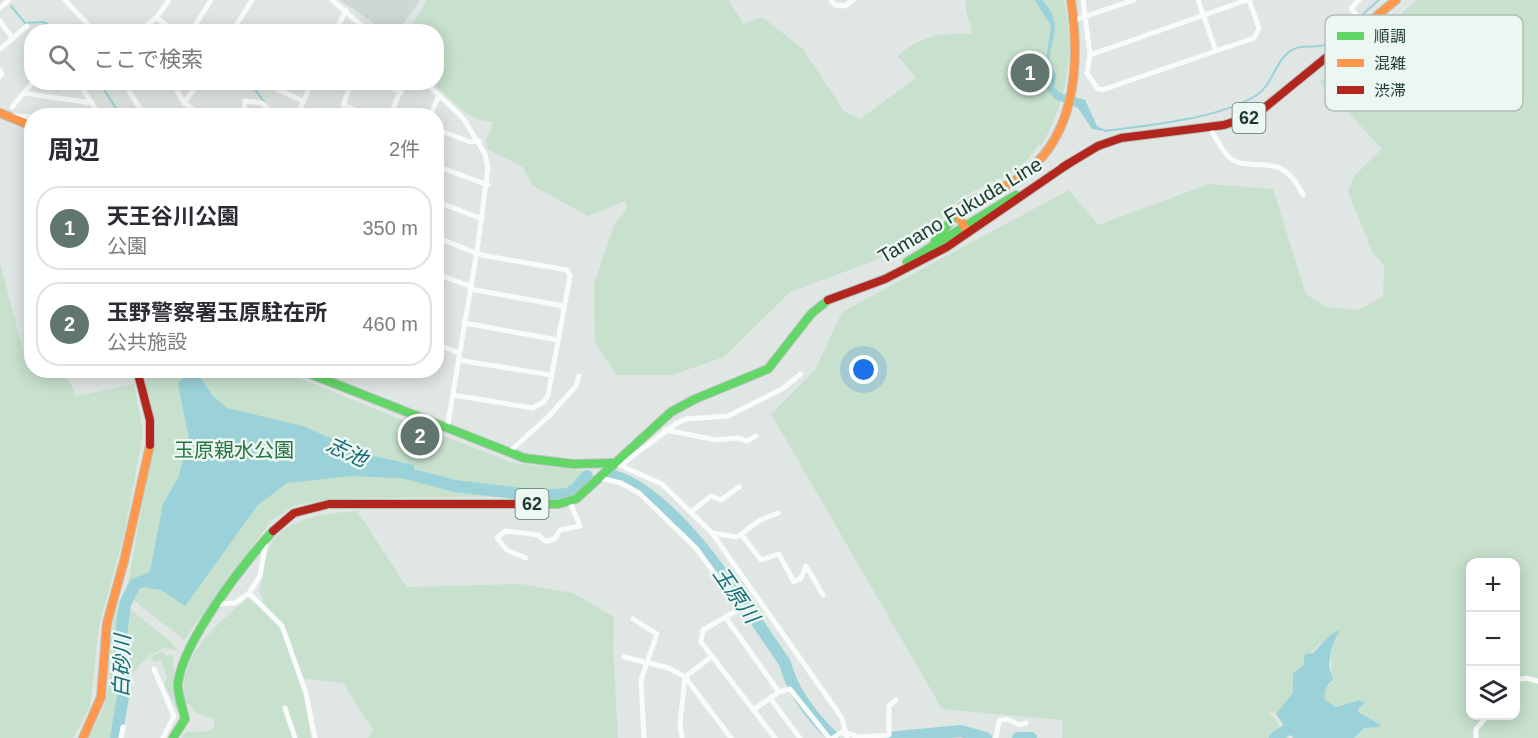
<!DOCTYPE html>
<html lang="ja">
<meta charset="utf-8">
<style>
:root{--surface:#fff;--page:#f2f2f3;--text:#2b2b33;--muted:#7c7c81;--line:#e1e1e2;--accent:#61766f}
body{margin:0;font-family:Arial,"Noto Sans JP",sans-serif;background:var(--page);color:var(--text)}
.controls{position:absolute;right:18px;bottom:18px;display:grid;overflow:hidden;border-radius:12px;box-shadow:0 3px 15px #0003}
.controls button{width:54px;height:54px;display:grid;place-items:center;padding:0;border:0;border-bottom:2px solid var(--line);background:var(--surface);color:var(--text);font:30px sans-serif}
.you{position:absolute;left:864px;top:370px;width:21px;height:21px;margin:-15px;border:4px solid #fff;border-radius:50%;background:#1a73e8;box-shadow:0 0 0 9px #1a73e833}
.badge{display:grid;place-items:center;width:39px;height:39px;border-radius:50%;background:var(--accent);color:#fff;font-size:20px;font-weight:700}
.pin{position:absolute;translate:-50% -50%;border:3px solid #fff;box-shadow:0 2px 6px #0006}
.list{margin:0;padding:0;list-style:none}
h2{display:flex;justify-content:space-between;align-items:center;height:78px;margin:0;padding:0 24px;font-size:26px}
h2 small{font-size:20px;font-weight:400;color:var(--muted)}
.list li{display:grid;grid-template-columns:39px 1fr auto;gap:18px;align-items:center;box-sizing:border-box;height:84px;margin:0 12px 12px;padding:0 12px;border:2px solid var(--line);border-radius:24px}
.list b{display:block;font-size:22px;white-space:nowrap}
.list p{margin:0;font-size:20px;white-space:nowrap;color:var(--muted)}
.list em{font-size:20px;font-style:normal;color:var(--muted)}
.icon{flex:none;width:33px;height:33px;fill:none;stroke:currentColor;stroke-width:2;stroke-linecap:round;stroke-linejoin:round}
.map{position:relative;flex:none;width:1538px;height:738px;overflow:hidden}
.search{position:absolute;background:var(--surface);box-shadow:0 3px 15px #0003;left:24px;top:24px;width:420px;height:66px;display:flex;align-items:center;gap:15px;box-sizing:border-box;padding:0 21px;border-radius:24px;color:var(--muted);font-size:22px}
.panel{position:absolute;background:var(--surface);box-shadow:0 3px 15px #0003;left:24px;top:108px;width:420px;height:270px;border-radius:24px}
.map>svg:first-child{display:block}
</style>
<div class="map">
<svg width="1538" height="738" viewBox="0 0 1538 738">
<rect width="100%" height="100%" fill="#e0e6e3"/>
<polygon fill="#cdd8d3" points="340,0 420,0 398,31 386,32"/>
<g fill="#c7e1ce" fill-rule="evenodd">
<path d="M427,0H728L744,24L762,17L803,49L845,112L860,119L916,78L898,56C920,35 942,33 972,34C971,21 964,12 966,0H1064C1075,52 1068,100 1041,146L1039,144L1029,158L1014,171L960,198L933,228L902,247L871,262L790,292L724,357L672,375H617L595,343L594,283L615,223L627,209L625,201L588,216L532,185L523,167L489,150L485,141L494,122C467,121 452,100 433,83L436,82V32H408Z"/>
<path d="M1417,0H1538V738H1354L1364,728L1379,727L1358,712L1360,706L1365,703L1360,700L1336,707L1323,699L1326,686L1332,683L1331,649L1338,637L1330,635L1309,654L1303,666L1293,673V693L1276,714L1293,738L1273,711L1270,713L1289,738H1062L1063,720L942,709L771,414L815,370L842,312L1069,190L1098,225L1209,184L1273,189L1306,294L1326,307L1358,310L1383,297L1384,266L1372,251L1348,192L1354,176L1382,149L1320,82ZM1470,562H1516V716H1470Z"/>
<polygon points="0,263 26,362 31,366 32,370 59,372 70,382 76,396 134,384 143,433 124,535 99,625 90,707 73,738 0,738"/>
<path d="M143,371H282L414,425L410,439L428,445L433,432L513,463L588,471L590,482C568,501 557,502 529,496L330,499L295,505L271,521L184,640L126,594L155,436Z"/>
<path d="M357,511L407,587L521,584L573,593L614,617L613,648L618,738H368L373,730L343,683L297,678L304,695L311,738H182L186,732L210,731L214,727V719L194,712L190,704H186C174,658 217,624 248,598L261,608L263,598L259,591C263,580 263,567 267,555C277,518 324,513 357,511Z"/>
<path d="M121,602L170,641L178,651L165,648L150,655L120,685L110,738H88C98,720 108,702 109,681C111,653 107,627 121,602Z"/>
<polygon points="161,652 167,656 173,655 175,697 180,715 164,684 167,678 161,660 155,662 151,657"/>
</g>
<g fill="#9bd2d9">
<path d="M1035,0H1042C1068,26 1046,44 1049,71L1053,70L1056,76L1054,87L1060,93L1085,100L1097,126L1110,132L1092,129L1078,108L1055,99L1043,84L1041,71L1046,59L1051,26Z"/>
<polygon points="188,371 199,376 212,395 227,408 303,426 365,454 414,465 414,479 352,476 287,483 258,505 185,606 161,590 133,585 150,571 163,504 178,478 189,439 178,384"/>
<polygon points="1340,630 1331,649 1329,667 1333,679 1326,687 1324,699 1336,707 1360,700 1365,703 1358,709 1358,712 1381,725 1379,727 1364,728 1354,738 1293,738 1276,714 1293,693 1293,673 1303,666 1305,654 1313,653 1330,635"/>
</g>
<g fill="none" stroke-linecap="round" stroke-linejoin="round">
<g stroke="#9bd2d9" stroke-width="2">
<polyline points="11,6 25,23 43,22 63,32"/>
<polyline points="269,32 272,27"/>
<polyline points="99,82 121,116"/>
<polyline points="250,82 264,102"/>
<path d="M1105,131C1150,125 1219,119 1257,95C1274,83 1276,57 1294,49C1303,44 1317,49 1326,44C1343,35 1363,13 1379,0"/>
</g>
<g stroke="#9bd2d9" stroke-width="12">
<polyline points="398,471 455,486 539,496 568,494 576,489 587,476"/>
<path d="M614,476C678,495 747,609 785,663C792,691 813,718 834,738"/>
<polyline points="116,738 124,691 120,644 125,604 135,584 150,579"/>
<polyline points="887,738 961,731 986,738"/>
<polyline points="1018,738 1031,738"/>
<polyline points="1275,738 1296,724"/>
</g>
<defs>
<g id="fast">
<polyline points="935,241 959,211"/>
<polyline points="907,262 1016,195"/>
<polyline points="300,370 524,458 573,464 614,463"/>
<polyline points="542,504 558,504 576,499 671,412 695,399 768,369 811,314 828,300"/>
<path d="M173,738L185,719C183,708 177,694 178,683C183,641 244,563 273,531"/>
</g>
<g id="slow">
<polyline points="1328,56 1396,0"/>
<polyline points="0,113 32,126"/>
<path d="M967,232L958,215L962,206C981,195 1003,190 1020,177C1077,137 1080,63 1071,0"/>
<polyline points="83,738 101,697 107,623 124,561 150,445"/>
</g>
<g id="jam">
<polyline points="1063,167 1098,146 1121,138 1224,125 1257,114 1328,56"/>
<polyline points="828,300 885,279 947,247 1068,164"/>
<polyline points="137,370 150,420 150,445"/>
<polyline points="273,531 294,513 329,504 542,504"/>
</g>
</defs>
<use href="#fast" stroke="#b9c3be" stroke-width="10"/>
<use href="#slow" stroke="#b9c3be" stroke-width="10"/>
<use href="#jam" stroke="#b9c3be" stroke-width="10"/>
<g stroke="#fafbfb" stroke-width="5">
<polyline points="65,0 95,32"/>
<polyline points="332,0 369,32"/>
<polyline points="831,0 835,5 845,6 853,0"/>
<polyline points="1083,0 1090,55 1087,73 1097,88 1102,90 1254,38 1259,28 1249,0"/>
<polyline points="1198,0 1216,51"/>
<polyline points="1359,0 1351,8 1364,25"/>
<polyline points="0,8 9,0"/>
<polyline points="156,18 178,32"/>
<polyline points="1075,20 1134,0"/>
<polyline points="0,21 12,38"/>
<polyline points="138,32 156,18 169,0"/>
<polyline points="191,32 211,0"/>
<polyline points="232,32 252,0"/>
<polyline points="335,32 346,10"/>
<polyline points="0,49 27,26"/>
<polyline points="1090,55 1247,0"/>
<polyline points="0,70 2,74 0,76"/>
<polyline points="78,82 100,116"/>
<polyline points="123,82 145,116"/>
<polyline points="172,82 184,103 202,116"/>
<polyline points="261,82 303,101"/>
<polyline points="352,82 343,105 370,116"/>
<polyline points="376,82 401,92"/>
<polyline points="425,82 463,118 485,154 488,168 477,251 447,429"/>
<polyline points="24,93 92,103"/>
<polyline points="184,103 199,82"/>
<polyline points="12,107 33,82"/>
<polyline points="12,116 32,117"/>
<polyline points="244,116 245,101 262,103 275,116"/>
<polyline points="297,116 312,82"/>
<polyline points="390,116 404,82"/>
<polyline points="430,116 439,95"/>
<polyline points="29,125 26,134 32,146"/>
<path d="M1210,127C1215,137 1220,148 1228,156C1250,177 1279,145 1303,195"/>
<polyline points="436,129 470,142 479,141"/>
<polyline points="436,166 488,185"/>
<polyline points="436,201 482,219"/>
<polyline points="436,237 481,255 567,270 570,276 548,395 544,402 533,408 453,395"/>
<polyline points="436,274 470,286"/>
<polyline points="470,289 564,306"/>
<polyline points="464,323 558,340"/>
<polyline points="436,344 459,353"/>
<polyline points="458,360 551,375"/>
<polyline points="665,430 717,440 737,438 747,441 756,436"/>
<polyline points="508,453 549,416 576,386 579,376"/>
<polyline points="615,463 662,484 712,533 842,718 847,738"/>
<polyline points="622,464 677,423 686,419 728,416 782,389 801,374"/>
<polyline points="600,478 621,483 639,493 696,548 736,603 736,611 703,630 701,642 775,738"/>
<polyline points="691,512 711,496 721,500 739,487"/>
<polyline points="712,533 737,537 760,520 778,513"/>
<polyline points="741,534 761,560 779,554 794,582 801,578 806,566 823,595"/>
<path d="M526,558L507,550L497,538L505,531L539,535L545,541C554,541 556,538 560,530L580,526L570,502"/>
<polyline points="249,593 260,576 266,540"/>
<polyline points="220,604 235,603 249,593 282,626 306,693 315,738"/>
<polyline points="726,618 779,692"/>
<polyline points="633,619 657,634 641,680 644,738"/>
<polyline points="624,657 669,668 685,677 731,738"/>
<polyline points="154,669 174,716 163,738"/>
<polyline points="1516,680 1526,678 1538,681"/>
<polyline points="770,698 800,738"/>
<polyline points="285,708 295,738"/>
<polyline points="753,710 779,692 790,689 829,738"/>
<polyline points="121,738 123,727"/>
<polyline points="682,738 680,724 685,677 711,657"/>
<polyline points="833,738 842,732 859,737 889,735 889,706 896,700"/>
<polyline points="996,738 999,721 1006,719 1020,725 1026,723"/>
<polyline points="1476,738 1476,729 1487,716"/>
</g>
<use href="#fast" stroke="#63d668" stroke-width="8"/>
<use href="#slow" stroke="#ff974d" stroke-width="8"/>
<use href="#jam" stroke="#b3261e" stroke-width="8"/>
</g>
<g text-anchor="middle" stroke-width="5" stroke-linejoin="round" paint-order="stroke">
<g fill="#edf7f1" stroke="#5b736b" stroke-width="1.5">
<rect x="1232.5" y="103" width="33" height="30" rx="4.5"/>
<rect x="515.5" y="489" width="33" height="30" rx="4.5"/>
</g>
<g font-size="18" font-weight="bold" fill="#1d3a31">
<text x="1249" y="124">62</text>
<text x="532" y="510">62</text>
</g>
<g font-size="20" fill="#1d3a31" stroke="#edf7f1">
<text transform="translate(960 210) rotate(-31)" y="7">Tamano Fukuda Line</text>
</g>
<g font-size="20" fill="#257340" stroke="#edf7f1">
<text x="234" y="457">玉原親水公園</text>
</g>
<g font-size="21" font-style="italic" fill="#146c79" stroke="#edf7f1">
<text transform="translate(347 452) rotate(25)" y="7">志池</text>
<text transform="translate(736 595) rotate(55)" y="7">玉原川</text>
<text transform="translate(122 666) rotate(-88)" y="7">白砂川</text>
</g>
</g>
<rect x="1325" y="15" width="198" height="96" rx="9" fill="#edf7f1" stroke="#afbeb7" stroke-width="1.5"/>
<rect x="1337" y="32" width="27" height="8" fill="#63d668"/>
<rect x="1337" y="59" width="27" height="8" fill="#ff974d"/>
<rect x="1337" y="86" width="27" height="8" fill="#b3261e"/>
<g font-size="16" fill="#1d3a31">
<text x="1374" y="42">順調</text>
<text x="1374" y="69">混雑</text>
<text x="1374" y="96">渋滞</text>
</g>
</svg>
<div class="controls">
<button>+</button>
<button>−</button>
<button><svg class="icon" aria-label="layers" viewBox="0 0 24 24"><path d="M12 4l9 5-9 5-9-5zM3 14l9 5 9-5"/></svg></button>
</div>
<div class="you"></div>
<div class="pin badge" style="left:1030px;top:73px">1</div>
<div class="pin badge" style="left:420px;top:436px">2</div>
<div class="search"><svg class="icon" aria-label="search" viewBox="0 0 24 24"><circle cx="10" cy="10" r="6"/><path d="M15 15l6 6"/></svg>ここで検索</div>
<section class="panel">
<h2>周辺<small>2件</small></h2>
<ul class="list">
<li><span class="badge">1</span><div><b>天王谷川公園</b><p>公園</p></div><em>350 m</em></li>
<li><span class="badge">2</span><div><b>玉野警察署玉原駐在所</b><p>公共施設</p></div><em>460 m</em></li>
</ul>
</section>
</div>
